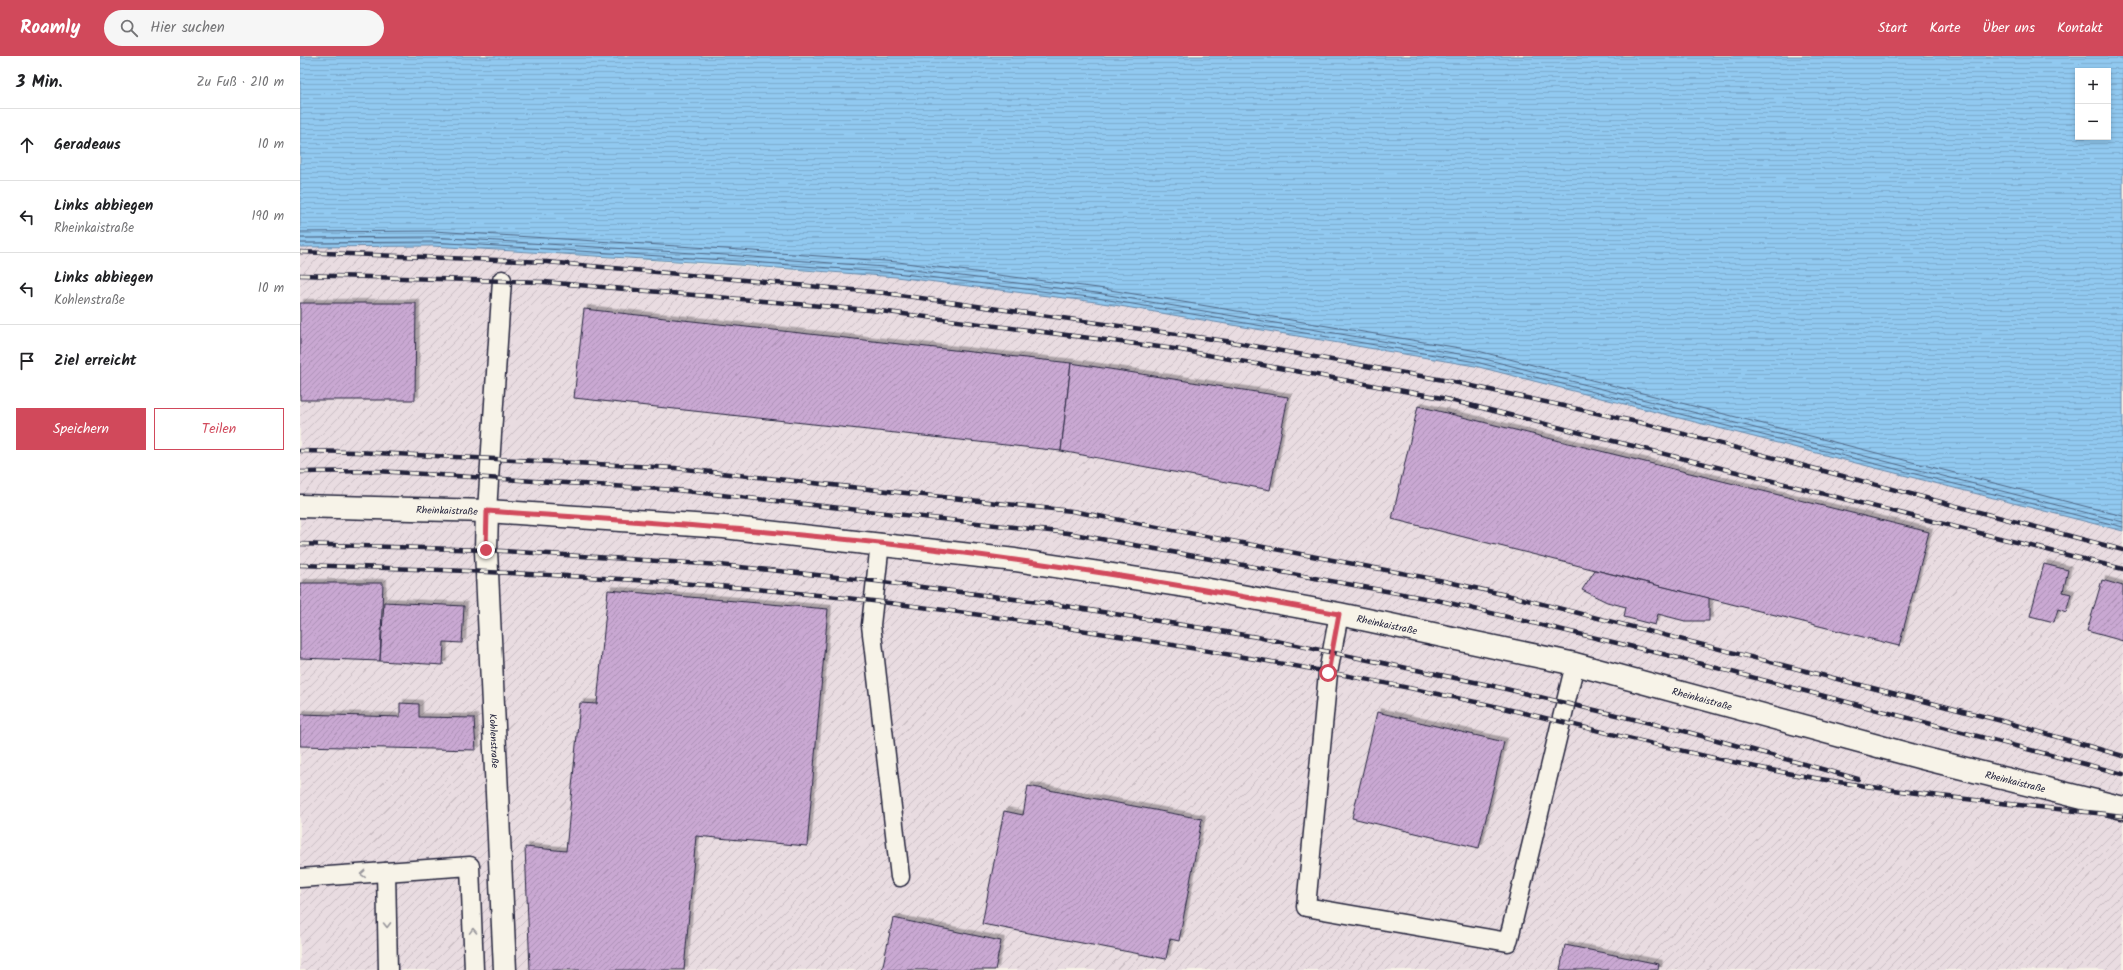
<!DOCTYPE html>
<html lang="de">
<meta charset="utf-8">
<style>
:root{--surface:#fff;--page:#f6f6f6;--text:#202124;--muted:#757577;--line:#e0e0e0;--accent:#d1495b}
body{margin:0;font-family:Kalam,sans-serif;background:var(--page);color:var(--text)}
.controls{position:absolute;right:12px;top:12px;display:grid;overflow:hidden;border-radius:0px;box-shadow:0 2px 6px #0003}
.controls button{width:36px;height:36px;display:grid;place-items:center;padding:0;border:0;border-bottom:1px solid var(--line);background:var(--surface);color:var(--text);font:20px sans-serif}
.stop{position:absolute;width:12px;height:12px;margin:-9px;border:3px solid #d1495b;border-radius:50%;background:#fff}
.stop.end{background:#d1495b;border-color:#fff;box-shadow:0 1px 4px #0008}
.list{margin:0;padding:0;list-style:none}
h2{display:flex;justify-content:space-between;align-items:center;height:52px;margin:0;padding:0 16px;font-size:17px}
h2 small{font-size:13px;font-weight:400;color:var(--muted)}
.list li{display:grid;grid-template-columns:26px 1fr auto;gap:12px;align-items:center;box-sizing:border-box;height:72px;padding:0 16px;border-top:1px solid var(--line)}
.list b{display:block;font-size:15px;white-space:nowrap}
.list p{margin:0;font-size:13px;white-space:nowrap;color:var(--muted)}
.list em{font-size:13px;font-style:normal;color:var(--muted)}
.actions{display:flex;gap:8px;padding:12px 16px}
.actions a{flex:1;padding:9px 0;border:1px solid var(--accent);border-radius:0px;text-align:center;font-size:14px;color:var(--accent)}
.actions .main{background:var(--accent);color:#fff}
.icon{flex:none;width:22px;height:22px;fill:none;stroke:currentColor;stroke-width:2;stroke-linecap:round;stroke-linejoin:round}
.map{position:relative;flex:none;width:1823px;height:914px;overflow:hidden}
header{display:flex;align-items:center;gap:24px;box-sizing:border-box;height:56px;padding:0 20px;background:var(--accent);color:#fff}
header strong{font-size:19px}
nav{display:flex;gap:22px;margin-inline-start:auto;font-size:14px}
.search{width:280px;height:36px;background:var(--page);display:flex;align-items:center;gap:10px;box-sizing:border-box;padding:0 14px;border-radius:22px;color:var(--muted);font-size:15px}
main{display:flex}
aside{flex:1;background:var(--surface)}
.map>svg:first-child{display:block}
</style>
<header>
<strong>Roamly</strong>
<div class="search"><svg class="icon" aria-label="search" viewBox="0 0 24 24"><circle cx="10" cy="10" r="6"/><path d="M15 15l6 6"/></svg>Hier suchen</div>
<nav><a>Start</a><a>Karte</a><a>Über uns</a><a>Kontakt</a></nav>
</header>
<main>
<aside>
<h2>3 Min.<small>Zu Fuß · 210 m</small></h2>
<ul class="list">
<li><svg class="icon" aria-label="ahead" viewBox="0 0 24 24"><path d="M12 20V5M6 11l6-6 6 6"/></svg><div><b>Geradeaus</b></div><em>10 m</em></li>
<li><svg class="icon" aria-label="left" viewBox="0 0 24 24"><path d="M17 20v-9H6M10 6l-5 5 5 5"/></svg><div><b>Links abbiegen</b><p>Rheinkaistraße</p></div><em>190 m</em></li>
<li><svg class="icon" aria-label="left" viewBox="0 0 24 24"><path d="M17 20v-9H6M10 6l-5 5 5 5"/></svg><div><b>Links abbiegen</b><p>Kohlenstraße</p></div><em>10 m</em></li>
<li><svg class="icon" aria-label="arrive" viewBox="0 0 24 24"><path d="M6 21V4h12l-3 4 3 4H6"/></svg><div><b>Ziel erreicht</b></div></li>
</ul>
<div class="actions"><a class="main">Speichern</a><a>Teilen</a></div>
</aside>
<div class="map">
<svg width="1823" height="914" viewBox="0 0 1823 914">
<defs>
<pattern id="industrial-furrows" width="10" height="10" patternUnits="userSpaceOnUse"><rect width="10" height="10" fill="#e9dce1"/><path d="M-1 1l2-2M0 10L10 0M9 11l2-2" fill="none" stroke="#c8bcc2"/></pattern>
<pattern id="water-rules" width="6" height="5" patternUnits="userSpaceOnUse"><rect width="6" height="5" fill="#91c9f0"/><path d="M0 2.5h6" fill="none" stroke="#7daccf"/></pattern>
<pattern id="building-hatch" width="6" height="6" patternUnits="userSpaceOnUse"><rect width="6" height="6" fill="#c9a8d2"/><path d="M-1 1l2-2M0 6l6-6M5 7l2-2" fill="none" stroke="#ac90b5"/></pattern>
<filter id="shadow"><feDropShadow dx="3.5" dy="-3.5" stdDeviation="0" flood-color="#0004"/></filter>
</defs>
<rect width="100%" height="100%" fill="#f7f3e8"/>
<filter id="ink" filterUnits="userSpaceOnUse"><feTurbulence type="fractalNoise" baseFrequency=".025" numOctaves="2"/><feDisplacementMap in="SourceGraphic" scale="8" xChannelSelector="R" yChannelSelector="G"/><feConvolveMatrix kernelMatrix="1 2 1 2 8 2 1 2 1" color-interpolation-filters="sRGB"/></filter>
<g filter="url(#ink)">
<polygon fill="url(#industrial-furrows)" points="132,190 596,221 796,246 1175,310 1823,475 1823,914 0,914 0,191"/>
<path fill="url(#water-rules)" stroke="#6586a8" fill-rule="evenodd" d="M0,0H1823V475L1175,310L796,246L596,221L425,208L132,190L0,191ZM1778,15H1808V81H1778Z"/>
<g fill="none" stroke-linecap="round" stroke-linejoin="round">
<g stroke="#4e6583" stroke-width="1">
<polyline points="0,176 133,175 426,193 598,206 798,232 1178,295 1823,460"/>
<polyline points="0,182 132,181 426,199 597,212 797,237 1177,301 1823,466"/>
<polyline points="0,187 132,186 425,204 596,217 797,242 1176,306 1823,471"/>
</g>
</g>
<g fill="url(#building-hatch)" stroke="#22223b" filter="url(#shadow)">
<polygon points="0,247 116,247 115,344 0,344"/>
<polygon points="284,253 771,307 761,395 274,342"/>
<polygon points="771,307 988,341 970,434 761,395"/>
<polygon points="1118,350 1629,476 1599,590 1092,463"/>
<polygon points="1744,508 1768,514 1763,536 1771,538 1766,556 1758,553 1754,566 1730,560"/>
<polygon points="1295,514 1409,542 1409,565 1385,565 1358,558 1355,569 1324,561 1326,551 1307,546 1282,534"/>
<polygon points="1802,524 1823,530 1823,585 1787,575"/>
<polygon points="0,527 83,527 80,605 0,602"/>
<polygon points="308,534 528,553 507,790 396,780 384,914 230,914 225,791 266,795 280,647 297,648"/>
<polygon points="84,546 164,550 162,587 144,586 143,609 80,605"/>
<polygon points="100,647 119,648 119,661 174,662 176,694 0,690 0,658 100,661"/>
<polygon points="1077,656 1204,686 1179,792 1052,762"/>
<polygon points="728,730 902,763 879,885 870,883 866,903 682,868 704,755 723,759"/>
<polygon points="593,862 701,885 695,914 582,914"/>
<polygon points="1265,889 1359,908 1358,914 1260,914"/>
</g>
<g fill="none" stroke-linecap="round" stroke-linejoin="round">
<defs>
<g id="lane">
<polyline points="187,455 202,224"/>
<polyline points="580,487 571,569 600,821"/>
<polyline points="1039,558 1028,617 1006,851 1208,886 1275,608"/>
<polyline points="86,816 88,914"/>
<polyline points="0,822 170,810 174,914"/>
</g>
<g id="street">
<path id="s1" d="M0,450L187,455L424,471L715,504L898,532L1039,558L1275,608L1622,702L1823,752"/>
<path id="s2" d="M187,455L186,494L205,914"/>
</g>
</defs>
<use href="#lane" stroke="#22223b" stroke-width="21"/>
<use href="#street" stroke="#22223b" stroke-width="25"/>
<use href="#lane" stroke="#f7f3e8" stroke-width="18"/>
<use href="#street" stroke="#f7f3e8" stroke-width="22"/>
<defs>
<g id="rail">
<polyline points="0,196 247,206 585,237 926,285 1149,325 1342,367 1823,494"/>
<polyline points="0,219 244,226 580,255 875,293 1142,342 1823,513"/>
<polyline points="0,395 56,396 375,412 772,455 1144,525 1215,541 1702,665 1823,700"/>
<polyline points="0,416 77,415 376,434 768,477 1141,545 1367,599 1823,718"/>
<polyline points="0,488 186,494 420,509 575,525 753,548 957,581 1189,629 1384,675 1558,723"/>
<path d="M0,509C191,515 383,523 573,545C699,560 824,580 949,602C1028,615 1107,631 1185,648C1288,671 1389,699 1492,718C1601,738 1713,748 1823,760"/>
</g>
</defs>
<use href="#rail" stroke="#22223b" stroke-width="4.5"/>
<use href="#rail" stroke="#f7f3e8" stroke-width="3" stroke-dasharray="9" stroke-linecap="butt"/>
</g>
<defs><path id="oneway-chevron" d="M-2-3.5L2.5 0L-2 3.5" fill="none" stroke-width="1.6" stroke-linecap="round" stroke-linejoin="round"/></defs>
<g stroke="#97959a">
<use href="#oneway-chevron" transform="translate(63 818) rotate(176)"/>
<use href="#oneway-chevron" transform="translate(87 869) rotate(89)"/>
<use href="#oneway-chevron" transform="translate(173 875) rotate(-92)"/>
</g>
</g>
<g fill="none" stroke-linecap="round" stroke-linejoin="round" filter="url(#ink)">
<path stroke="#d1495b" stroke-width="5" d="M186,494L187,455C364,467 540,479 715,504C823,519 931,538 1039,558L1028,617"/>
</g>
<g text-anchor="middle" stroke-width="3.5" stroke-linejoin="round" paint-order="stroke">
<g font-size="10" fill="#22223b" stroke="#f7f3e8">
<text dy="4" stroke="none"><textPath href="#s1" startOffset="147">Rheinkaistraße</textPath></text>
<text dy="4" stroke="none"><textPath href="#s1" startOffset="1095">Rheinkaistraße</textPath></text>
<text dy="4" stroke="none"><textPath href="#s1" startOffset="1419">Rheinkaistraße</textPath></text>
<text dy="4" stroke="none"><textPath href="#s2" startOffset="230">Kohlenstraße</textPath></text>
<text dy="4" stroke="none"><textPath href="#s1" startOffset="1743">Rheinkaistraße</textPath></text>
</g>
</g>
</svg>
<div class="controls">
<button>+</button>
<button>−</button>
</div>
<div class="stop" style="left:1028px;top:617px"></div>
<div class="stop end" style="left:186px;top:494px"></div>
</div>
</main>
